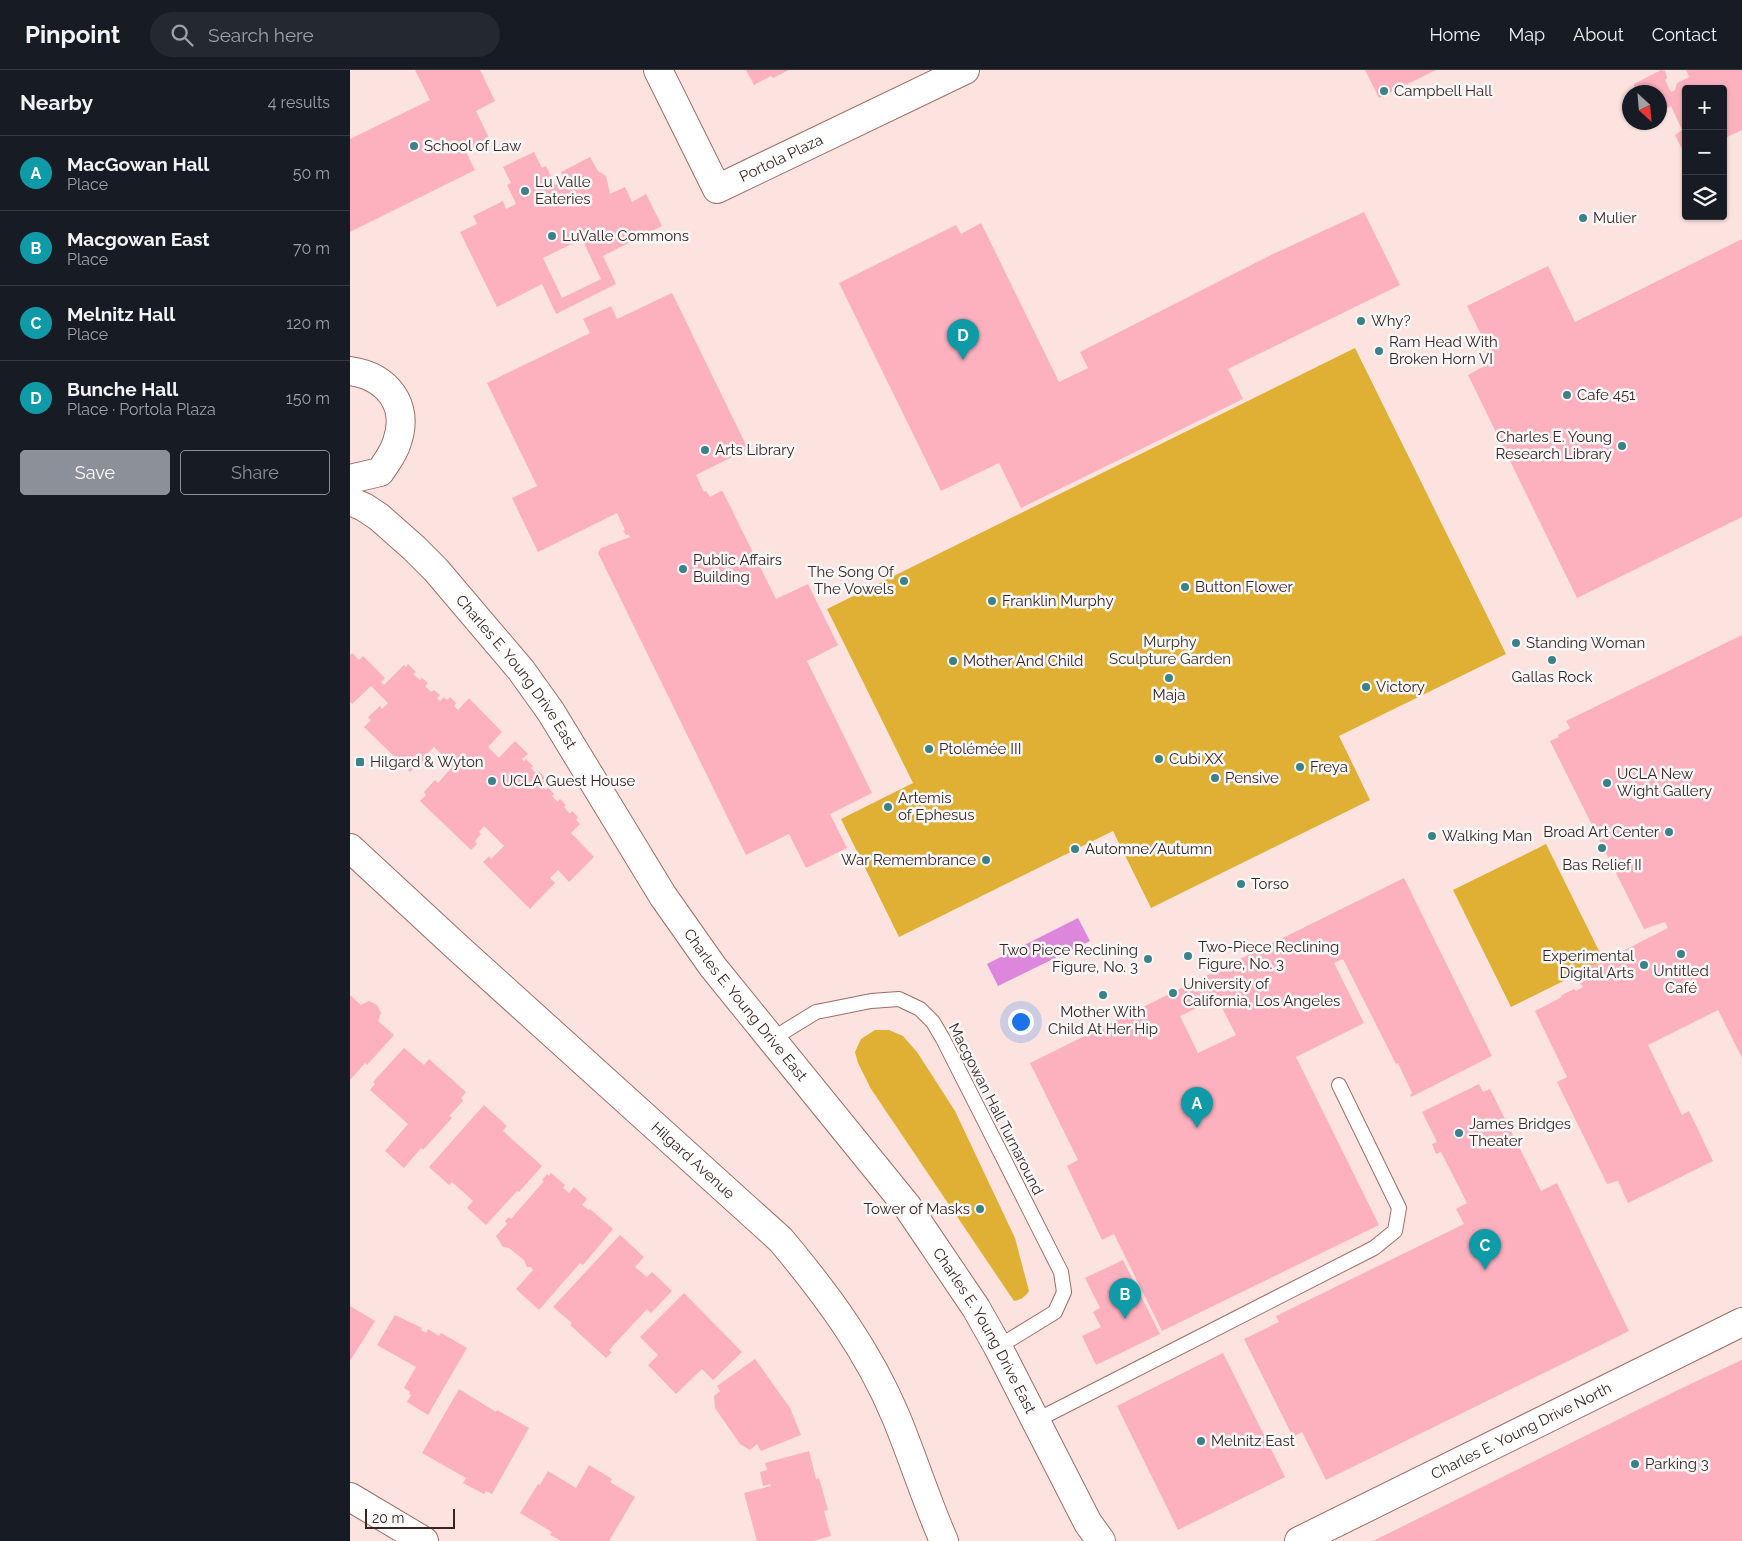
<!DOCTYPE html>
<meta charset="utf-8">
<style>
:root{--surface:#171b24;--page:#242831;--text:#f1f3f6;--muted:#9ea1a6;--line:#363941;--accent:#8c9099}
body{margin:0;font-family:Raleway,sans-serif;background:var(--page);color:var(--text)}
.controls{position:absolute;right:15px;top:15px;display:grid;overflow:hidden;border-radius:5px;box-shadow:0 1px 4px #0004}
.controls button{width:45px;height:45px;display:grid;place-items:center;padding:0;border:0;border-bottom:1px solid var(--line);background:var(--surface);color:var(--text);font:25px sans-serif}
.compass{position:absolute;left:1272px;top:15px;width:45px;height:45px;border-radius:50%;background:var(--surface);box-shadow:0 1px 4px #0004;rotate:154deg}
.scale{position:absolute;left:15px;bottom:12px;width:90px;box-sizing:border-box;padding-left:5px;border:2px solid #3b2523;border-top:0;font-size:14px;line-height:18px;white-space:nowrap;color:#3b2523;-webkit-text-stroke:4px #f7f7f7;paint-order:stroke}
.you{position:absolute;left:670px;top:951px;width:18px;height:18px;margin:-12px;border:4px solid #fff;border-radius:50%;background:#1a73e8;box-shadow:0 0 0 8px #1a73e833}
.badge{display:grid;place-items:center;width:32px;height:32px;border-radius:50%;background:var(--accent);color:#fff;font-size:16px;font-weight:700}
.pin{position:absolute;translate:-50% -41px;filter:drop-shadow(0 1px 2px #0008)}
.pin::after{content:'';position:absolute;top:26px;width:18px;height:15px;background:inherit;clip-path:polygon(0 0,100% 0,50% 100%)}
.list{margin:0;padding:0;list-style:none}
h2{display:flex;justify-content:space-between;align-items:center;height:65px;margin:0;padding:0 20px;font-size:21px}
h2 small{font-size:16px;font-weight:400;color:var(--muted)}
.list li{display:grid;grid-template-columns:32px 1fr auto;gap:15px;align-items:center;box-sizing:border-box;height:75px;padding:0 20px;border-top:1px solid var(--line)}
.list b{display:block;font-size:19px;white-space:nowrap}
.list p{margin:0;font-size:16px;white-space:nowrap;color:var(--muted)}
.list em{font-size:16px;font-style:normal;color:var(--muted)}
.actions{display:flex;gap:10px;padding:15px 20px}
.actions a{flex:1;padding:11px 0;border:1px solid var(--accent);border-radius:5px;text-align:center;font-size:18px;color:var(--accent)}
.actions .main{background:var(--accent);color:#fff}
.icon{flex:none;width:28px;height:28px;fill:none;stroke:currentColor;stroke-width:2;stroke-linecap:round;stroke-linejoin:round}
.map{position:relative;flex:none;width:1392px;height:1471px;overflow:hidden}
header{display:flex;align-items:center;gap:30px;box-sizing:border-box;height:70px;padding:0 25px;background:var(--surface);border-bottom:1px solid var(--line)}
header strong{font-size:24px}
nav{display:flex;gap:28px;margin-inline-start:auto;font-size:18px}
.search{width:350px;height:45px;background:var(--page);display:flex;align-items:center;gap:12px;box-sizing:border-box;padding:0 18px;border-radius:28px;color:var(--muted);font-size:19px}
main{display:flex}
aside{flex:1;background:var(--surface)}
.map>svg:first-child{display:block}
</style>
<header>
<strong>Pinpoint</strong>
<div class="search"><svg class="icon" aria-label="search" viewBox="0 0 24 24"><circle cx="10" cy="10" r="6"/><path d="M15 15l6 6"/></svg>Search here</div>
<nav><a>Home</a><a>Map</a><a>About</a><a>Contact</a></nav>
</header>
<main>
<aside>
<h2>Nearby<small>4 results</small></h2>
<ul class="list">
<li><span class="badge" style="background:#0f9aa8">A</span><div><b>MacGowan Hall</b><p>Place</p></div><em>50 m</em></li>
<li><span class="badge" style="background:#0f9aa8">B</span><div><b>Macgowan East</b><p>Place</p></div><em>70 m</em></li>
<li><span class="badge" style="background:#0f9aa8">C</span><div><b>Melnitz Hall</b><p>Place</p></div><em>120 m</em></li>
<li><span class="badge" style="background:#0f9aa8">D</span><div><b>Bunche Hall</b><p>Place · Portola Plaza</p></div><em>150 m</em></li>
</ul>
<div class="actions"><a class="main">Save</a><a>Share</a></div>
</aside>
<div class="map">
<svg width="1392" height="1471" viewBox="0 0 1392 1471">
<rect width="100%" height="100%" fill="#fce3e0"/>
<g fill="#dfb033">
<polygon points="1005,278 1156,584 989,666 1020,730 801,838 763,761 549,867 491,749 563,713 477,539"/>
<polygon points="1196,774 1254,891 1161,937 1103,820"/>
<path d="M525,960H539L553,966L567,982L605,1041L665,1168L679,1221C675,1227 671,1230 664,1231L521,1019L508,993L505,982L511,969Z"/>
</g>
<polygon fill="#dc87dc" points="728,848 740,871 648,916 637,894"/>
<g fill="#fdb1bf" fill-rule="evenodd">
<polygon points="65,0 130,0 145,31 126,41 140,70 116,82 125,100 0,162 0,69 80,30"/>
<polygon points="396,0 439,0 423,8 421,6 404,15"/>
<polygon points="1015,0 1086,0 1029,28"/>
<polygon points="1311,0 1315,1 1316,4 1317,8 1315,10 1321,22 1325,20 1327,13 1339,7 1336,0 1392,0 1392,60 1373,69 1373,19 1336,19 1336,78 1332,79 1325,65 1332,60 1321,36 1310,42 1310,22 1287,22 1284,16 1284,14"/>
<path d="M184,82L192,98L196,96L205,115L215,110L211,102L240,87L248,101L256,106L260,124L275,117L282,132L296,124L312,156L253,186L266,214L206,244L192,214L147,237L110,162L127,154L123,146L153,131L156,139L166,134L157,115L161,113L153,97ZM232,169L251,209L212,228L193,188Z"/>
<polygon points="1014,142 1050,215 878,299 893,329 671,438 649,393 591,421 489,213 606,155 611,164 631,153 709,312 738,298 730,282 917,187"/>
<polygon points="1392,169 1392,447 1227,528 1118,305 1144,291 1117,236 1198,196 1225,252"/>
<polygon points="322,223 398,379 346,405 353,420 354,422 356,421 360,427 371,421 373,422 426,529 458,514 488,575 457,591 522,723 480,744 497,778 456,798 439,764 396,785 248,483 251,478 280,467 279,465 276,465 273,461 275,460 267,443 188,482 162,428 187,416 137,313 240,263 233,249 261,236 267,249"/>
<polygon points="1392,565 1392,988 1368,940 1298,975 1332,1045 1339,1041 1363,1091 1278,1133 1268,1111 1257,1114 1207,1012 1217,1007 1185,941 1210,928 1212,925 1224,919 1226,921 1233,917 1226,908 1233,899 1230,899 1247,894 1318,858 1315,852 1294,859 1200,671 1209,667 1208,665 1220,658 1216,651"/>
<polygon points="2,583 9,590 13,586 35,608 31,612 34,615 54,595 56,597 58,594 66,602 63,604 70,610 72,608 78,613 75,616 81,622 84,620 90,625 87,628 90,631 94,627 97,630 100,627 106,633 104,636 108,640 119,628 152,662 138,677 149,688 165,671 178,684 172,689 174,691 176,689 183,696 181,698 187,704 189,701 195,708 193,710 197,713 193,717 196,720 198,717 204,724 202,726 208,732 210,729 216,735 214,737 220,744 222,741 228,747 226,750 230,754 221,763 244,787 219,812 208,800 200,808 205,813 180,839 133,792 139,786 141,789 154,776 134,756 129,762 131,764 125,771 127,774 121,780 70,731 76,725 74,722 85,710 88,713 103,696 84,677 75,686 78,689 70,697 67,695 60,702 14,657 21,650 18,647 30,636 32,639 38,633 21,616 2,634 0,632 0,585"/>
<path d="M1054,808L1142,986L1061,1027L1060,1025L1062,1023L1048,993L1046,994L993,889L984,893L1014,953L946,987L1029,1155L812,1261L764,1164L752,1170L717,1096L728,1090L680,993ZM867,928L886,965L848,983L830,946Z"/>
<polygon points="0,925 11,935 19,931 27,935 31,943 28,951 44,965 17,995 15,993 0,1010"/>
<polygon points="54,978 74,995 79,989 116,1022 111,1028 113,1031 99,1046 102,1048 73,1080 71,1078 54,1098 35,1081 58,1054 20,1020 25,1014 23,1012"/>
<polygon points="1129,1014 1133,1022 1140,1019 1191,1121 1207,1113 1279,1261 976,1410 952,1362 943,1367 894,1269 929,1252 926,1246 1114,1154 1106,1139 1117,1133 1091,1082 1086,1084 1082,1074 1087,1072 1072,1042"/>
<polygon points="134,1035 157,1056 153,1061 192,1096 169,1122 167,1121 136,1155 117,1138 123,1131 102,1112 99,1115 79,1097"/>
<polygon points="201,1103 215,1115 213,1118 219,1123 224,1117 237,1129 232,1135 239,1140 240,1139 263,1159 233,1195 230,1193 189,1240 166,1219 183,1200 181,1197 177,1197 174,1190 159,1178 153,1177 146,1166 157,1154 155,1151 159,1147 161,1149 194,1111 192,1110 197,1104 199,1106"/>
<polygon points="270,1165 294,1187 285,1197 297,1207 302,1202 322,1221 301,1243 297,1239 259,1280 262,1282 256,1288 220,1255 222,1253 203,1237"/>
<polygon points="773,1190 810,1264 746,1295 732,1266 751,1257 743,1242 750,1238 735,1208"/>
<polygon points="334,1223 392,1282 363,1310 352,1299 326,1324 298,1295 308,1285 290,1267"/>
<polygon points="0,1236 25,1251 0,1291"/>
<polygon points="45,1245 72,1258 71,1260 76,1263 78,1259 89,1266 91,1263 117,1278 78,1345 57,1332 61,1325 59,1324 60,1322 54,1318 66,1297 27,1275"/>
<polygon points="873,1283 935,1407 828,1460 767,1336"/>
<polygon points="405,1289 440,1338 451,1365 411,1381 407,1374 400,1380 390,1374 365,1338 364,1326 370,1321 367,1316"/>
<polygon points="1392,1290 1392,1471 1023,1471 1334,1317"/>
<polygon points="109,1319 146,1342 147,1340 179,1358 142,1424 136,1421 134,1424 113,1413 116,1408 72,1383"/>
<polygon points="459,1381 466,1409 469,1408 478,1440 474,1441 481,1466 463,1471 407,1471 394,1423 421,1416 420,1414 413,1416 410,1402 417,1400 415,1393"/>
<polygon points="239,1395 262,1409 260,1412 285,1427 259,1471 211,1471 200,1465 202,1462 170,1443 188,1414 190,1415 198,1401 226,1418"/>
</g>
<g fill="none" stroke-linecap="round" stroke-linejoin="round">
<defs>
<g id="service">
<polyline points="422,969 466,942 521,931 549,929 570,939 583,952 593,969 711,1202 714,1222 705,1242 648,1277"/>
<polyline points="685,1351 1024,1178 1045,1161 1049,1138 989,1015"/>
</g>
<g id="minor">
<path id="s1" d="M308,0L367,119L615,0"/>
<path d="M0,301C37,306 60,335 47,372C44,383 36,393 30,402L0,409"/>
<path id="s2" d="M0,431L14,437L29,447L64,478L86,500L171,600L201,642L313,826L363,897L557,1136L626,1238L648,1277L738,1453L751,1471"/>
<polyline points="0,1427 74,1471"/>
<path id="s3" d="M949,1471L1392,1252"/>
</g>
<g id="tertiary">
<path id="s4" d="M0,778L107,877L431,1170C477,1225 518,1280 546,1347C563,1388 576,1430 594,1471"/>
</g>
</defs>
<use href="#service" stroke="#a06c66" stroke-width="16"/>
<use href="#minor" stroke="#a06c66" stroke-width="30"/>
<use href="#tertiary" stroke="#a06c66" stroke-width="30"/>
<use href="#service" stroke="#fff" stroke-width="14"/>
<use href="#minor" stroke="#fff" stroke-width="28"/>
<use href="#tertiary" stroke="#fff" stroke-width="28"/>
</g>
<g fill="#3a818a" stroke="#f7f7f7" stroke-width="2">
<circle cx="1034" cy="21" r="5"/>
<circle cx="64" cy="76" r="5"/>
<circle cx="175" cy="121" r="5"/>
<circle cx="1233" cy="148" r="5"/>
<circle cx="202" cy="166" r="5"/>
<circle cx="1011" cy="251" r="5"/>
<circle cx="1029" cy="281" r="5"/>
<circle cx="1217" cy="325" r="5"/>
<circle cx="1272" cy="376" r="5"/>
<circle cx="355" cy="380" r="5"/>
<circle cx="333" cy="499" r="5"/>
<circle cx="554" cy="511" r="5"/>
<circle cx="835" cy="517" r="5"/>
<circle cx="642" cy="531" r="5"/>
<circle cx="1166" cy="573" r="5"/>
<circle cx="1202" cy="590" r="5"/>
<circle cx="603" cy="591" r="5"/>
<circle cx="819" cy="608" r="5"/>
<circle cx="1016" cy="617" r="5"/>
<circle cx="579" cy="679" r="5"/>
<circle cx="809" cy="689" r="5"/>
<rect x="5" y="687" width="10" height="10" rx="2.5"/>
<circle cx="950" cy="697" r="5"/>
<circle cx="865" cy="708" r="5"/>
<circle cx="142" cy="711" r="5"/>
<circle cx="1257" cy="713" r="5"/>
<circle cx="538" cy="737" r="5"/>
<circle cx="1319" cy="762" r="5"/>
<circle cx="1082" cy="766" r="5"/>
<circle cx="1252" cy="778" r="5"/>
<circle cx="725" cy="779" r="5"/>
<circle cx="636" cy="790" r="5"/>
<circle cx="891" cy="814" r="5"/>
<circle cx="1331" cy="884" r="5"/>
<circle cx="838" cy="886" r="5"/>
<circle cx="798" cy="889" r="5"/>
<circle cx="1294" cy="895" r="5"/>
<circle cx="823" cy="923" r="5"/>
<circle cx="753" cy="925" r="5"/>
<circle cx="1109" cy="1063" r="5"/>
<circle cx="630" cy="1139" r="5"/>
<circle cx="851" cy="1371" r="5"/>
<circle cx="1285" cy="1394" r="5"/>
</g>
<g text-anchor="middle" stroke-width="5" stroke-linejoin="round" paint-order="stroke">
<g font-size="15" fill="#3b2523" stroke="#f7f7f7" text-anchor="start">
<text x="1044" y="26">Campbell Hall</text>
<text x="74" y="81">School of Law</text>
<text x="185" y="117">Lu Valle<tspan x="185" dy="17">Eateries</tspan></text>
<text x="1243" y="153">Mulier</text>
<text x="212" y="171">LuValle Commons</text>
<text x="1021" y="256">Why?</text>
<text x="1039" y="277">Ram Head With<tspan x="1039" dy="17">Broken Horn VI</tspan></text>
<text x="1227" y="330">Cafe 451</text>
<text x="1262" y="372" text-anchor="end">Charles E. Young<tspan x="1262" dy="17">Research Library</tspan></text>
<text x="365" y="385">Arts Library</text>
<text x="343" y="495">Public Affairs<tspan x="343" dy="17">Building</tspan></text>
<text x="544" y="507" text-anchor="end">The Song Of<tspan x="544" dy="17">The Vowels</tspan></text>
<text x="845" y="522">Button Flower</text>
<text x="652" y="536">Franklin Murphy</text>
<text x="1176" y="578">Standing Woman</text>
<text x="613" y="596">Mother And Child</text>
<text x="1202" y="612" text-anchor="middle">Gallas Rock</text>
<text x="1026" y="622">Victory</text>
<text x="819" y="630" text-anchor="middle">Maja</text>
<text x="589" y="684">Ptolémée III</text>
<text x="819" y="694">Cubi XX</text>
<text x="20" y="697">Hilgard &amp; Wyton</text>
<text x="960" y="702">Freya</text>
<text x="1267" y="709">UCLA New<tspan x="1267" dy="17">Wight Gallery</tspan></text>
<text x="875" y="713">Pensive</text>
<text x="152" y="716">UCLA Guest House</text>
<text x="548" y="733">Artemis<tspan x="548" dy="17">of Ephesus</tspan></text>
<text x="1309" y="767" text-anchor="end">Broad Art Center</text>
<text x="1092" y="771">Walking Man</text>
<text x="735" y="784">Automne/Autumn</text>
<text x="626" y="795" text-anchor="end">War Remembrance</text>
<text x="1252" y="800" text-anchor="middle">Bas Relief II</text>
<text x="901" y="819">Torso</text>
<text x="848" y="882">Two-Piece Reclining<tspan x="848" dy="17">Figure, No. 3</tspan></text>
<text x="788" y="885" text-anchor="end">Two Piece Reclining<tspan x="788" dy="17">Figure, No. 3</tspan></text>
<text x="1284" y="891" text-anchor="end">Experimental<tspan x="1284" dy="17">Digital Arts</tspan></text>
<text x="1331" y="906" text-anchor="middle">Untitled<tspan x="1331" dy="17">Café</tspan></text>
<text x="833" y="919">University of<tspan x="833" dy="17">California, Los Angeles</tspan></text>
<text x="753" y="947" text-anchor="middle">Mother With<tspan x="753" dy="17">Child At Her Hip</tspan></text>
<text x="1119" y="1059">James Bridges<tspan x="1119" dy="17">Theater</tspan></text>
<text x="620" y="1144" text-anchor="end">Tower of Masks</text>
<text x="861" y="1376">Melnitz East</text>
<text x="1295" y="1399">Parking 3</text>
</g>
<g font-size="15" fill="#3b2523" stroke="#f7f7f7">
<text dy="5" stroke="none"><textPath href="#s1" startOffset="204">Portola Plaza</textPath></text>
<text dy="5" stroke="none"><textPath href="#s2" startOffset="241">Charles E. Young Drive East</textPath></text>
<text dy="5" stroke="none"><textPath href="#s2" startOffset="646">Charles E. Young Drive East</textPath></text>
<text transform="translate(646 1039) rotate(63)" y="5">Macgowan Hall Turnaround</text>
<text dy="5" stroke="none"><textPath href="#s4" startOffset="464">Hilgard Avenue</textPath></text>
<text dy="5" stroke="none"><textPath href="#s2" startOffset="1051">Charles E. Young Drive East</textPath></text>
<text dy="5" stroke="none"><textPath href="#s3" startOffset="248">Charles E. Young Drive North</textPath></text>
</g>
<g font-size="15" fill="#3d341f" stroke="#f7f7f7">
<text x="820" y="577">Murphy<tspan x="820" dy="17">Sculpture Garden</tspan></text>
</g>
</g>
</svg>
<div class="controls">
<button>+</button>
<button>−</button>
<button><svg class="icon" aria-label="layers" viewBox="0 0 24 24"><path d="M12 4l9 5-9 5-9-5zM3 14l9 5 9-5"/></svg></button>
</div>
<svg class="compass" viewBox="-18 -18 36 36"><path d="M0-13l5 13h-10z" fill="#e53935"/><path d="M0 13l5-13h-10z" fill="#9ea1a6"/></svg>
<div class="scale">20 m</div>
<div class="you"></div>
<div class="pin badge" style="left:847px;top:1058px;background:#0f9aa8">A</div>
<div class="pin badge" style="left:775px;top:1249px;background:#0f9aa8">B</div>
<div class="pin badge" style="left:1135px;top:1200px;background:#0f9aa8">C</div>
<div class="pin badge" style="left:613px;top:290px;background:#0f9aa8">D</div>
</div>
</main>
